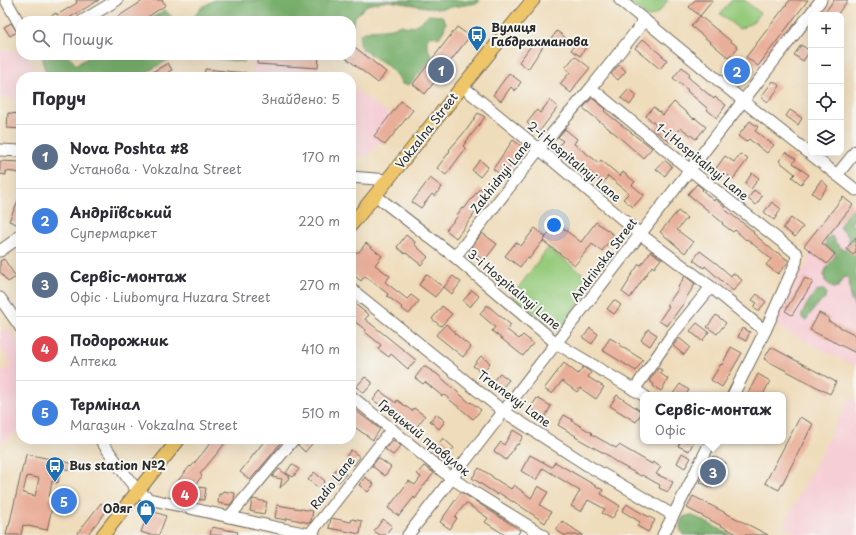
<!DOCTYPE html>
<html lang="uk">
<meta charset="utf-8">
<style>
:root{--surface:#fff;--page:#f2f2f3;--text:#2b2b33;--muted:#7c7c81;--line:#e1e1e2;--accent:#0b8043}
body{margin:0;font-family:"Playpen Sans",sans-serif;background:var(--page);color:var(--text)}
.controls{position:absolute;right:12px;top:12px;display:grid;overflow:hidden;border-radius:8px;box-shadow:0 4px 16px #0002}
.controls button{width:36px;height:36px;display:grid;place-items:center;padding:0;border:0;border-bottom:1px solid var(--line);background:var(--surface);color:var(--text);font:20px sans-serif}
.you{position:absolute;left:554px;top:225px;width:14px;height:14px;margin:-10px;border:3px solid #fff;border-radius:50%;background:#1a73e8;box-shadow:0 0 0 6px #1a73e833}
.badge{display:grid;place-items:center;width:26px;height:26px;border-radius:50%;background:var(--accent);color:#fff;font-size:13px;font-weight:700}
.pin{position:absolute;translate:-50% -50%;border:2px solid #fff;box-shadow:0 1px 4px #0006}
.popup{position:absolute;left:640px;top:392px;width:146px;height:52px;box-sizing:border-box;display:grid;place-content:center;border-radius:8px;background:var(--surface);filter:drop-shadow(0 1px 3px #0005);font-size:13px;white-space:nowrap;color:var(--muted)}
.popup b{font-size:15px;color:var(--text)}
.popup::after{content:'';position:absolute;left:50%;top:100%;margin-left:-8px;border:8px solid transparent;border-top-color:var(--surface)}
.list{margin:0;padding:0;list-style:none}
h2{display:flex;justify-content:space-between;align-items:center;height:52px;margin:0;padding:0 16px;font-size:17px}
h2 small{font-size:13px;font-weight:400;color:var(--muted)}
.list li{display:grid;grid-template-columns:26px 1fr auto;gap:12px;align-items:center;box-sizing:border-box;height:64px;padding:0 16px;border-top:1px solid var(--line)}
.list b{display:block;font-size:15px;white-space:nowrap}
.list p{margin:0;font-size:13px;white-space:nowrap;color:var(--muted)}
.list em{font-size:13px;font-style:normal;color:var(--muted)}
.icon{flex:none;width:22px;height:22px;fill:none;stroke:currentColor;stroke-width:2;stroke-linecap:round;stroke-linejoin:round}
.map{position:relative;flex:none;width:856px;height:535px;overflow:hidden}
.search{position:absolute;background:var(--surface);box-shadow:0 4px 16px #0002;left:16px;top:16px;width:340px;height:44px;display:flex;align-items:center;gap:10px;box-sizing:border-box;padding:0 14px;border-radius:16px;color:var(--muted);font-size:15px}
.panel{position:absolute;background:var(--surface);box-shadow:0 4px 16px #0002;left:16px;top:72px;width:340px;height:372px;border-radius:16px}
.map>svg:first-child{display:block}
</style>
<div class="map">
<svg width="856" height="535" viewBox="0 0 856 535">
<rect width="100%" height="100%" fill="#f6f6f2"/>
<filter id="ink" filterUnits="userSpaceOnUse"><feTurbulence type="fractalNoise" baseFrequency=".025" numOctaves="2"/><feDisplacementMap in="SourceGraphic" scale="8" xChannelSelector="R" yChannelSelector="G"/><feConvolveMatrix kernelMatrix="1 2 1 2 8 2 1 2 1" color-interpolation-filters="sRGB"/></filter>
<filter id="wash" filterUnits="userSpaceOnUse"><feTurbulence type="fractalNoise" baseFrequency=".012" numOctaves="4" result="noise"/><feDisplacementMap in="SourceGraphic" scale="16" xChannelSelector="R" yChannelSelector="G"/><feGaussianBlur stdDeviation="0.9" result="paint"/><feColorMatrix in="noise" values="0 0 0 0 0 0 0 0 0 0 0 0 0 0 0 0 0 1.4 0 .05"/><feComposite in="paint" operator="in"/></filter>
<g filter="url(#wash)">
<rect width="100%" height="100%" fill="#efdcba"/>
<g fill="#f6cfd6">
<polygon points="0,50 21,51 21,55 28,55 39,77 21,77 21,99 0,97"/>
<polygon points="253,55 319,55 318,68 327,69 338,77 251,77"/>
<polygon points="351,86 390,115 401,101 413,110 385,145 381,142 367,157 351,156"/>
<polygon points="843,197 856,207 856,367 776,326 801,272 809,262 809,249 804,246"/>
<polygon points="8,327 21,347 21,429 0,444 0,373 12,365 0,346 0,332"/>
<polygon points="850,397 856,401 856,535 799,535 783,527"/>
</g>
<g fill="#96cb7c" stroke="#607b54">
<path d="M626,0H668C663,7 657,17 648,17Z"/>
<polygon points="732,0 744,0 760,13 752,23 739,29 720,14"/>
<polygon points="548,248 594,282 558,332 512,296"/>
</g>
<g fill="#78af6c" stroke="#526d4c">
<polygon points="214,0 480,0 478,3 438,9 389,1 367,5 354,18 351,34 351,21 191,21 201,8"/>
<polygon points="165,10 176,21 147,21"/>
<path d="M429,15L442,16L446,22L444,30L439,38L431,35L427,39V47L433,57L409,85L402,84L398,76L384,63L363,50L359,44L360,34L370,30L392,28L402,25C414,30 419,22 429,15Z"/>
<polygon points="43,55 68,55 76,65 92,55 174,55 170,59 138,77 48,77 43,64"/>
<polygon points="202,55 250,55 244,62 203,57"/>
<polygon points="855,208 856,209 856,217 851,223 856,229 856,309 851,300 849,279 848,278 845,277 843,278 838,287 833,288 825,281 824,274 826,269 836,254 825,245 826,240 830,236 832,236 836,243 843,250 850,244 848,236 840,228 840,226 842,222 849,211 852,209"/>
<polygon points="820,290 824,290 826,293 825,299 817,305 806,320 804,320 802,318 802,314 807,304 816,291"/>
<path d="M690,515L698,518L731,535H683C678,527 680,525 683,517Z"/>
</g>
<g id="blocks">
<g fill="#e9ae98" fill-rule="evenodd">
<polygon points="76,0 99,0 64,21 42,21 56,13 57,15 77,3"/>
<polygon points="144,0 162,0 166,5 141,21 111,21"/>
<polygon points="695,0 713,0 700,16 689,7"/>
<polygon points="790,0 808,0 758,66 746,57"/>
<polygon points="834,0 848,0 837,15 823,15"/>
<polygon points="700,16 738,47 729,58 691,26"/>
<polygon points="11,23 17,32 10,36 4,27"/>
<polygon points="457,27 470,36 425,94 413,84"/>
<polygon points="557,31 566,38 560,45 551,39"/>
<polygon points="580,38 588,44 580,56 571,50"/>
<polygon points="536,39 544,45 528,69 519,62"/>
<polygon points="643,39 667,60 660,69 635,48"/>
<polygon points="351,44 386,72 378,83 342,55 351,55"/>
<polygon points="801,45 810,51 803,61 794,55"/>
<polygon points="258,55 319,55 318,68 257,64"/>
<polygon points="575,56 590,68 575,86 576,86 571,93 560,84 570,72 565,68"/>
<polygon points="168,63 172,70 159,77 144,77"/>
<polygon points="736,64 744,70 738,78 730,72"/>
<polygon points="619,65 626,71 618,80 611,74"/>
<polygon points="682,67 690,74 688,77 714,99 715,97 726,105 717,118 706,109 707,108 687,91 688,90 673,78"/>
<polygon points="205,69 246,73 246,77 204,77"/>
<polygon points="509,73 521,82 515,91 511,87 501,101 493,95"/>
<polygon points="773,81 780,86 768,102 761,97"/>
<polygon points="629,89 637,95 630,105 621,98"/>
<polygon points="592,98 606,109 604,111 642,141 642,140 652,148 643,158 618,136 583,108"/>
<polygon points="550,100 558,107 539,132 527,123 537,110 540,113"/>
<polygon points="401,101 413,110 385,145 374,136"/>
<polygon points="674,102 694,119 695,118 706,127 696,139 681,128 670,142 653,129 656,125 646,116 653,107 663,115"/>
<polygon points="790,110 802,118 798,125 786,116"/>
<polygon points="8,113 21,114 21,129 7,128"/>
<polygon points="478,113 485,117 463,146 466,148 446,175 437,168 450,151 449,150 468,128"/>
<polygon points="750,121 758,127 755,131 774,145 767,153 749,139 746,142 738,136"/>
<polygon points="565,129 577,139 574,144 599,163 601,160 620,176 623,172 635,182 632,185 644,195 633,207 623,199 629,193 608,176 603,183 586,169 585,170 557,147 563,141 558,137"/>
<polygon points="513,140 524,148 503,176 493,169"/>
<polygon points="786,152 796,159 793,163 809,175 801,184 792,177 795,174 779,161"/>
<polygon points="740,154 748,159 733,179 726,174 723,177 714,171 725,156 734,162"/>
<polygon points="480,160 488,167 480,177 472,170"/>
<polygon points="664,160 672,166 665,176 656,169"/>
<polygon points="0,161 21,162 21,173 6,171 6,175 0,174"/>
<polygon points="752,173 759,178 751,189 745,184"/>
<polygon points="430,178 442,187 435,196 432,194 421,208 412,202"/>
<polygon points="821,180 828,186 819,198 812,193"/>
<polygon points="697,184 703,189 702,190 714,201 715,199 725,207 724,209 747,226 754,232 753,233 776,253 777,252 789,261 778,274 766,265 771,259 747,239 746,240 735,230 733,232 722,224 723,223 688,194"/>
<polygon points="480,188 490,195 480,209 479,208 456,238 446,230 458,216 457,215 462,208 464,209"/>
<polygon points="754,190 762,196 756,205 748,199"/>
<polygon points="21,194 21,220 19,225 9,221"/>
<polygon points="843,197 853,205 822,243 835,254 827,264 804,246"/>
<polygon points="772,202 781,209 774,220 764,212"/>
<polygon points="678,211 687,218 677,230 693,242 685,253 660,232"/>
<polygon points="791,218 803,227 795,237 783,228"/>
<polygon points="596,222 614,235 602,251 592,244 575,265 543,241 556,223 581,242"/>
<polygon points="535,228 546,237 529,259 527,258 520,267 505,256 516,242 521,246"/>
<polygon points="482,233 497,244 484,261 470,250"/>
<polygon points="406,235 415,242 414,244 428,257 421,265 406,253 405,254 397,247"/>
<polygon points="856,237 856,252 853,255 846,249"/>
<polygon points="366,243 382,256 375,265 390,276 385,282 407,299 411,295 419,301 409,314 401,308 402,307 387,296 388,294 365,276 361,281 351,273 351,262 353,254 356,252 359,252"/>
<polygon points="651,251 661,259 654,268 652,266 630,298 622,292 629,281 628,280 639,264 641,265"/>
<polygon points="700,251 716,263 731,276 733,273 742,280 733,291 705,266 704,268 693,260"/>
<polygon points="4,259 16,277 8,282 0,272 0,261"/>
<polygon points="426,274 443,287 435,297 419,285"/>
<polygon points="453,276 461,282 452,294 444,287"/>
<polygon points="685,276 695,284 685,300 686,300 667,326 659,321 669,306 667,305 679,288 678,287"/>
<polygon points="805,278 813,282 792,315 785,311"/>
<polygon points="472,290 479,296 470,307 463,301"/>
<polygon points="757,294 766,302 758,311 753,307 757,303 752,300"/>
<polygon points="614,300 621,305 614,314 607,309"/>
<polygon points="351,301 369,315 365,319 416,360 408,369 391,354 389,357 378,349 381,345 365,332 366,330 351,319"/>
<polygon points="487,305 511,325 507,330 519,339 523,335 533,343 523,356 492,331 495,327 480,314"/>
<polygon points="442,306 452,314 441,326 432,319"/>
<polygon points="819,313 829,318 828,321 856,335 856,353 810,330"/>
<polygon points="716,315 726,323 717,334 707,327"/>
<polygon points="697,323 709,332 702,341 690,331"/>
<polygon points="446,324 455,332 454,333 471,347 463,357 436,335"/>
<polygon points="590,328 598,334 592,344 583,338"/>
<polygon points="742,328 750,332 746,341 738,337"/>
<polygon points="648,329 657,335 650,346 641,340"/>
<polygon points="610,338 620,344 619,345 643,360 636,371 602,350"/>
<polygon points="679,338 690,347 684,355 673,346"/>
<polygon points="731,347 742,353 722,387 711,380 721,364 722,365"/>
<polygon points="771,347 836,382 830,394 764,359"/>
<polygon points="481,356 490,363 483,373 473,366"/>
<polygon points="564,363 578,374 583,367 586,369 591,373 588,377 604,387 596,399 580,388 577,392 562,381 552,394 544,389"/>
<polygon points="424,366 437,374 470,403 471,402 481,410 473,419 444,395 442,396 425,382 423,384 415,378"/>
<polygon points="658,368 662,370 660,373 668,379 661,391 653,386 654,384 649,381"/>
<polygon points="500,373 509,380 502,388 493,381"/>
<polygon points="758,374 770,381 763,395 747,395"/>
<polygon points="365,377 372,382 372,384 364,393 356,387"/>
<polygon points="680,384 689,390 686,395 672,395"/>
<polygon points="380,391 396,403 397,400 412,411 414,408 425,416 415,429 399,417 398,418 373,400"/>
<polygon points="617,395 642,412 636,422 610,406"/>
<polygon points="537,398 551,406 545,417 530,408"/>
<polygon points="354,409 380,429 373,440 356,428 355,429 351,426 351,413"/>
<polygon points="436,414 445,421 439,429 430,421"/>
<polygon points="564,415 573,420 572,421 592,433 591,434 616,448 619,445 652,464 653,462 661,467 656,474 673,482 668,492 659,488 660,485 642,475 641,476 619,464 610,458 611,457 575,437 576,436 558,425"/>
<polygon points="800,417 813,424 779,490 765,483"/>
<polygon points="513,430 523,436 518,445 517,444 506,460 494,451 501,442 504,445"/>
<polygon points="443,438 454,448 445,459 433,450"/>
<polygon points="213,439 228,439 219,451 200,474 202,476 184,499 172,488 190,466 191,467 205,450"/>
<polygon points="266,439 283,439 273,453 250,480 240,472"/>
<polygon points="303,439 316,439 305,452 298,445"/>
<polygon points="393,440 401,446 393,455 385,449"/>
<polygon points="681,441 694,441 689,451 678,446"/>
<polygon points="351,450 360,457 354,465 345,458"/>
<polygon points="682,453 691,458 685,468 677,463"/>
<path d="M26,454L75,464L74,471L61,468L58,483L52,481L49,498L54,499L47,530L23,525L21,535H6L8,526H9L23,465H24ZM27,476L39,478L35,496L23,493Z"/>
<polygon points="530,455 552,467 555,462 603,490 601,494 620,506 612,519 602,513 605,509 588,500 581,512 571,506 580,491 543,468 536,480 521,471"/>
<polygon points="713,456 726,463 712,488 700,482"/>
<polygon points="378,458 391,467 385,476 372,466"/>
<polygon points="292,464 299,469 293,477 286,473"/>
<polygon points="424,466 434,473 422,488 422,489 415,499 414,497 399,516 388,508 409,481 415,485 421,477 417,474"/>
<polygon points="337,468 346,474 339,482 331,476"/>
<polygon points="479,468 492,476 492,477 511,489 514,485 531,498 538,486 548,492 540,505 551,512 545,523 513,501 513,502 499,493 498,495 472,478"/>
<polygon points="279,469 290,477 280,488 282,479 272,477"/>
<polygon points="314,472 325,481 319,488 308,480"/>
<polygon points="365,477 374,484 368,492 359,485"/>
<polygon points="197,487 206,488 204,500 195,499"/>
<polygon points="223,491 235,493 234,500 230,505 218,503 219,494 222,494"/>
<polygon points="461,492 520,530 518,535 505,535 485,522 488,518 466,503 455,517 457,518 450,529 440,522"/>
<polygon points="693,496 768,535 739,535 687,508"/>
<polygon points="253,499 267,502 264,514 250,511 252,501"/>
<polygon points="101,503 108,509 87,535 76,535"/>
<polygon points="627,504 636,510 655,520 648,532 637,526 640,522 622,511"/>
<polygon points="277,505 313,511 311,521 310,523 287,518 286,520 275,518"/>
<polygon points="149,510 166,516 159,535 150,535 141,532"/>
<polygon points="331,518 351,522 352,519 362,521 360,534 329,528"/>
<polygon points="383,519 392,526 385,535 380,535 374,531"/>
<polygon points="562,521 583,535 564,535 556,530"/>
<polygon points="212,527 238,532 237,535 210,535"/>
</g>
</g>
</g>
<g filter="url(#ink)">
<use href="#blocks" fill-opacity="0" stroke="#70695d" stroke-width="1"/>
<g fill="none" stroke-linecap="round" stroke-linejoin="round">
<defs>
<g id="minor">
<polyline points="6,0 21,27"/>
<polyline points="620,0 752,108 856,190"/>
<polyline points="82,21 117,0"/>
<polyline points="462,86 539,149 640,234 711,287 765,331"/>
<polyline points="591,88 690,170 797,254 796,262 765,331 733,395"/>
<polyline points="0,150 21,151"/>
<polyline points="837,175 856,151"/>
<polyline points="351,177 388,180"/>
<polyline points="375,195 455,257 556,343 643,395"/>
<polyline points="0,251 14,241 21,234"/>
<polyline points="455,257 539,149 591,88 645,20"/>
<polyline points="351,289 503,411 587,465 673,515"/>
<polyline points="0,298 21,328"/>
<polyline points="634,390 671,336 711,287"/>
<polyline points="351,396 451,478 543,535"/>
<polyline points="100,439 129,480 138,491 149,499 279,528 314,535"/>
<polyline points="229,517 294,439"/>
<polyline points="310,534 392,429"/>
<polyline points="408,535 821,0"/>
<polyline points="663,535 690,483 711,441"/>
</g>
<g id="major">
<path d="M351,225C412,150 471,74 533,0"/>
<polyline points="103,535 179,439"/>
</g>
</defs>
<use href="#minor" stroke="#70695d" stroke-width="13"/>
<use href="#major" stroke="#70695d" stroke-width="15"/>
<use href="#minor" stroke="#fff" stroke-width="11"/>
<use href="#major" stroke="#eec569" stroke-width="13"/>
</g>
</g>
<defs>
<symbol id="bus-pin" viewBox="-11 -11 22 30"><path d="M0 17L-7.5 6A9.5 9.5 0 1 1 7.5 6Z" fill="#1f6fb2" stroke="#f6f6f2"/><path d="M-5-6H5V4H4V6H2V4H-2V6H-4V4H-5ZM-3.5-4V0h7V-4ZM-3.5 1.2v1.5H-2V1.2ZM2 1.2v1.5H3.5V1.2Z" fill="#fff"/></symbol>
<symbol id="shop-pin" viewBox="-11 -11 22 30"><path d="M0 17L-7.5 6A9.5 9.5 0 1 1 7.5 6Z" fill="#1f6fb2" stroke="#f6f6f2"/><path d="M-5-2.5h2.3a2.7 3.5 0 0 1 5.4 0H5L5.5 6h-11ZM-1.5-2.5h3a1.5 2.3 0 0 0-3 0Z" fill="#fff"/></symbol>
</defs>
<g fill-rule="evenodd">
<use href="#bus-pin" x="466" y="24" width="22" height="30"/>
<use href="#bus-pin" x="44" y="455" width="22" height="30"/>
<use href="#shop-pin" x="135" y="498" width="22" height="30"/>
</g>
<g text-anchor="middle" stroke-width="4" stroke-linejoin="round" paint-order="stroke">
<g font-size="12" font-weight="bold" fill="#2b2b2b" stroke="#f6f6f2" text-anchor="start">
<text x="491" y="32">Вулиця<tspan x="491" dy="14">Габдрахманова</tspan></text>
<text x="69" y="470">Bus station №2</text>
<text x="132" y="513" text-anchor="end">Одяг</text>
</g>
<g font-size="12" fill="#2b2b2b" stroke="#f6f6f2">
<text transform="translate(427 131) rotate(-52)" y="4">Vokzalna Street</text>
<text transform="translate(574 162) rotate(40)" y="4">2-i Hospitalnyi Lane</text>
<text transform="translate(702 162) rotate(39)" y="4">1-i Hospitalnyi Lane</text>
<text transform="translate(501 177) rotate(-52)" y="4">Zakhidnyi Lane</text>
<text transform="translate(604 260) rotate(-53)" y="4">Andriivska Street</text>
<text transform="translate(514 290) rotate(40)" y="4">3-i Hospitalnyi Lane</text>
<text transform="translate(514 399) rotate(36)" y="4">Travnevyi Lane</text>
<text transform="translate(424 438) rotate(39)" y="4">Грецький провулок</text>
<text transform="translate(333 483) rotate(-52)" y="4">Radio Lane</text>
</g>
</g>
</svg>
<div class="controls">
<button>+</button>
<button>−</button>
<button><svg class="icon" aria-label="locate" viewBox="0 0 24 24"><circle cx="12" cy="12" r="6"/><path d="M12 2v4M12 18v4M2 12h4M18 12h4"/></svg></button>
<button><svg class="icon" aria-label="layers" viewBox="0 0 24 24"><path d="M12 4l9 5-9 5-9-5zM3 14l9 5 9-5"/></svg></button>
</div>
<div class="you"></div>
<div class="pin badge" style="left:441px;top:70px;background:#5c6f8a">1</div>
<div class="pin badge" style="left:737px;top:71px;background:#3f7fe0">2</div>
<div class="pin badge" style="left:713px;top:472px;background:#5c6f8a">3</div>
<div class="popup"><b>Сервіс-монтаж</b>Офіс</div>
<div class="pin badge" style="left:185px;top:494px;background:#e0444e">4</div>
<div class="pin badge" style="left:64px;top:501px;background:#3f7fe0">5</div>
<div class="search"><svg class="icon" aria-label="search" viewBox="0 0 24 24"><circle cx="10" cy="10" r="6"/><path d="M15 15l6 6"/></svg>Пошук</div>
<section class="panel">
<h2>Поруч<small>Знайдено: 5</small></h2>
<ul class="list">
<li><span class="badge" style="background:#5c6f8a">1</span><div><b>Nova Poshta #8</b><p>Установа · Vokzalna Street</p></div><em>170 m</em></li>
<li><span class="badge" style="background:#3f7fe0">2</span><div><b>Андріївський</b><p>Супермаркет</p></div><em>220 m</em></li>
<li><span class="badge" style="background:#5c6f8a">3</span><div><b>Сервіс-монтаж</b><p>Офіс · Liubomyra Huzara Street</p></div><em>270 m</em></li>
<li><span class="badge" style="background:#e0444e">4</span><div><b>Подорожник</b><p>Аптека</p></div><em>410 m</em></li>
<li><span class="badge" style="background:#3f7fe0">5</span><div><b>Термінал</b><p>Магазин · Vokzalna Street</p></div><em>510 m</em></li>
</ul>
</section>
</div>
